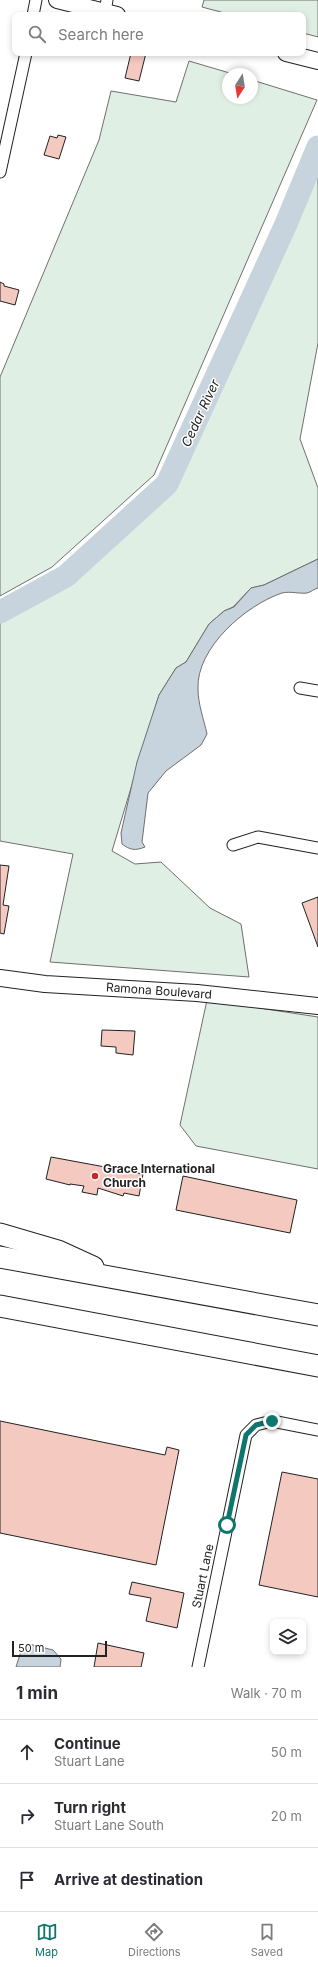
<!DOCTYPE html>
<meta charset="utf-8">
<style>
:root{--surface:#fff;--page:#f7f7f7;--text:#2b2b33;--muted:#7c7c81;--line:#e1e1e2;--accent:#0f766e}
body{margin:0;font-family:Inter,sans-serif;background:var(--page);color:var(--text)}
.controls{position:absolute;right:12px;bottom:12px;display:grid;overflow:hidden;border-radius:8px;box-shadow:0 2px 6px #0003}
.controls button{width:36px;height:36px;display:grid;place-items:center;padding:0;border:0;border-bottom:1px solid var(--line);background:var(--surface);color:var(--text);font:20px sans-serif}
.compass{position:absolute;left:222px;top:68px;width:36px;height:36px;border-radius:50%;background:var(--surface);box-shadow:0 2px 6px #0003;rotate:192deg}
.scale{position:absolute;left:12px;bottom:10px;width:95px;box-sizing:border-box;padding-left:4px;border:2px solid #222;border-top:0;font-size:11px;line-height:14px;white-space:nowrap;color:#222;-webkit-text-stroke:3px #fff;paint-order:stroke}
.stop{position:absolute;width:12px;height:12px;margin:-9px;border:3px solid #0f766e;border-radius:50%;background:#fff}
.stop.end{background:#0f766e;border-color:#fff;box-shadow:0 1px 4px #0008}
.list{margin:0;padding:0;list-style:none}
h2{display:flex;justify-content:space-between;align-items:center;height:52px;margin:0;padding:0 16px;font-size:17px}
h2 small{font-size:13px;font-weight:400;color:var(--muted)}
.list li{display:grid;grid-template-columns:26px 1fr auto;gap:12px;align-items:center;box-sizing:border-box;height:64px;padding:0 16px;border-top:1px solid var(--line)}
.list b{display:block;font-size:15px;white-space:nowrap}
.list p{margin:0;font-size:13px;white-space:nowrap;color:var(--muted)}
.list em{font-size:13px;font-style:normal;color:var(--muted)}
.icon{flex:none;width:22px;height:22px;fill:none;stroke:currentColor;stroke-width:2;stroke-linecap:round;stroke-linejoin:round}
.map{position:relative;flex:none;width:318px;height:1667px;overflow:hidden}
.search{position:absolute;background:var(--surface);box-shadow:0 2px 6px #0003;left:12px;right:12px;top:12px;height:44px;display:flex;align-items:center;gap:10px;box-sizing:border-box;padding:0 14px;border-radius:8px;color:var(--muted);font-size:15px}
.sheet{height:244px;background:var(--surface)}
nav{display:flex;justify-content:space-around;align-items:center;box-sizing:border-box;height:56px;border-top:1px solid var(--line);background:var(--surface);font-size:11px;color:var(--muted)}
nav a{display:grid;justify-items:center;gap:2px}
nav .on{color:var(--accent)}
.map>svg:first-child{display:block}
</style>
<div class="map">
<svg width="318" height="1667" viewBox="0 0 318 1667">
<rect width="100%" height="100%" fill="#fff"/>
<g fill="#e0efe3" stroke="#6f6f6f">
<polygon points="204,0 318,0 318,37 303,33 303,15 232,15 202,7"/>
<polygon points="189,61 233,74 228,74 228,98 252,98 252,80 317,100 154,475 52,567 0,596 0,377 99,140 111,91 176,102"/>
<polygon points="318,168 318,343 300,439 318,488 318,559 264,585 251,588 233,607 224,611 209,624 186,662 176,668 159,695 112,851 135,864 161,862 210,908 241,924 249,977 50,962 73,854 0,841 0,620 69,582 175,488"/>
<polygon points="207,1000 318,1017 318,1169 196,1146 180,1125"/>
</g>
<g fill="#c7d3dd" stroke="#6f6f6f">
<path d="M318,559V588C314,589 311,592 307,593C299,594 291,591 282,593C246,605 196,648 198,689C198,704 204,720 207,734L201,745L166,771L148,793L142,842L145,847C135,851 130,850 122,844L121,833L137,762L159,695L176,668L186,662L209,624L224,611L234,607L251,588L264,585Z"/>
<polygon points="29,1644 53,1650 61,1659 60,1667 16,1667 22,1648"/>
</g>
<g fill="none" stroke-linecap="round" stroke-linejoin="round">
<polyline stroke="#c7d3dd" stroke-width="23" points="0,612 66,576 167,484 286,224 318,147"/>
</g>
<g fill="#f3c9c0" stroke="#222">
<polygon points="131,53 146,53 139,81 125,78"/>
<polygon points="58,135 66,137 59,159 44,155 50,136 57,138"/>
<polygon points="0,282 4,284 4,286 19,290 15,305 0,301"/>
<polygon points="0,865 9,866 3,905 9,906 4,934 0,933"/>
<polygon points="318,897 318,947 302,903"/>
<polygon points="102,1030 135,1031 133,1055 116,1053 116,1047 101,1046"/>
<polygon points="51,1157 143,1174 139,1196 124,1193 123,1196 98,1188 97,1195 82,1192 84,1186 70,1184 70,1185 46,1179"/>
<polygon points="183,1176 297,1200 290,1233 176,1210"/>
<polygon points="0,1421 165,1455 167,1447 179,1450 156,1565 0,1533"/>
<polygon points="282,1472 318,1479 318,1597 259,1585"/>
<polygon points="132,1582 184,1593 177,1628 146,1621 151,1598 129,1594"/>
<polygon points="98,1643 144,1653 141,1667 94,1667"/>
</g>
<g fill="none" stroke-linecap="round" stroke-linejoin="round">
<defs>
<g id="street">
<polyline points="105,12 107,0"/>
<polyline points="33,15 36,0"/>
<polyline points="0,172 26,53"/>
<polyline points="300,688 318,691"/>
<polyline points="233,845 258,837 318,848"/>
<polyline points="198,1667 246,1435 256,1425 272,1421 318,1430"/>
</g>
<g id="secondary">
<polyline points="57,0 117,15"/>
<polyline points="286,53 318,61"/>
<polyline points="0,978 45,984 197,993 318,1006"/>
</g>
<g id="highway">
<polyline points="0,1234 58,1251 93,1267"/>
<polyline points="0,1257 318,1315"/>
<polyline points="0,1306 318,1366"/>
</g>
</defs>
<use href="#street" stroke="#222" stroke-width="13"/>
<use href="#secondary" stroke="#222" stroke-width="18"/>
<use href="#highway" stroke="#222" stroke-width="23"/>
<use href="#street" stroke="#fff" stroke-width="11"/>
<use href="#secondary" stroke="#fff" stroke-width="16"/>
<use href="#highway" stroke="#fff" stroke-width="21"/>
</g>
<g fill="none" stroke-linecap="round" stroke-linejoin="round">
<polyline stroke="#0f766e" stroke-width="5" points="227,1525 246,1435 256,1425 272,1421"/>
</g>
<circle fill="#c62828" stroke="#fff" stroke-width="1.5" cx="95" cy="1176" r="4"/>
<g text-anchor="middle" stroke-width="3" stroke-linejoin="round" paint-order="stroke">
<g font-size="12" fill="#222" stroke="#fff">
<text transform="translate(159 991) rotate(4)" y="4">Ramona Boulevard</text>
<text transform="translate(203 1576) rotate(-78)" y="4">Stuart Lane</text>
</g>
<g font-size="12" font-weight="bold" fill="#222" stroke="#fff" text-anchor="start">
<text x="103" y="1173">Grace International<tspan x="103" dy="14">Church</tspan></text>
</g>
<g font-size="13" font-style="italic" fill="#222" stroke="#fff">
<text transform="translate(200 413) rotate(-65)" y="5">Cedar River</text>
</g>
</g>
</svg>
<div class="controls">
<button><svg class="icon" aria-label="layers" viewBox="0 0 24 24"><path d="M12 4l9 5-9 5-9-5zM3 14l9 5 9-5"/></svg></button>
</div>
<svg class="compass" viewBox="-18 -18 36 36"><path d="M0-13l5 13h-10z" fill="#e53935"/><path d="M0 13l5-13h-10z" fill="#7c7c81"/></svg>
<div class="scale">50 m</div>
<div class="stop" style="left:227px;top:1525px"></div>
<div class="stop end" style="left:272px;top:1421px"></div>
<div class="search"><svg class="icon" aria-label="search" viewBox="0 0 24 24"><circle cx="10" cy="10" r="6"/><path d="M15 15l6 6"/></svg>Search here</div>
</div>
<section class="sheet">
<h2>1 min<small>Walk · 70 m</small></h2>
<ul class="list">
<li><svg class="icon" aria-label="ahead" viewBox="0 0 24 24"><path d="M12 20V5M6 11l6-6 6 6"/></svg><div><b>Continue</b><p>Stuart Lane</p></div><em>50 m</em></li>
<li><svg class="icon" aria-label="right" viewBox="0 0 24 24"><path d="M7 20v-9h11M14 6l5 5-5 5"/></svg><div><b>Turn right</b><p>Stuart Lane South</p></div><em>20 m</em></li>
<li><svg class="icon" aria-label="arrive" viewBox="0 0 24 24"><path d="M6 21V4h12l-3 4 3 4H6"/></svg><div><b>Arrive at destination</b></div></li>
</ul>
</section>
<nav>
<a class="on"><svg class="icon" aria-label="map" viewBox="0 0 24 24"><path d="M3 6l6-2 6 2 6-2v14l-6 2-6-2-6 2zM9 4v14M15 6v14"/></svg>Map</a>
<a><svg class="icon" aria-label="directions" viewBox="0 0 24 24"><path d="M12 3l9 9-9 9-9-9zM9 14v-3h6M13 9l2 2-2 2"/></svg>Directions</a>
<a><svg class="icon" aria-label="saved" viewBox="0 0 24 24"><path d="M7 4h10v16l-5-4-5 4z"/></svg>Saved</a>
</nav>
